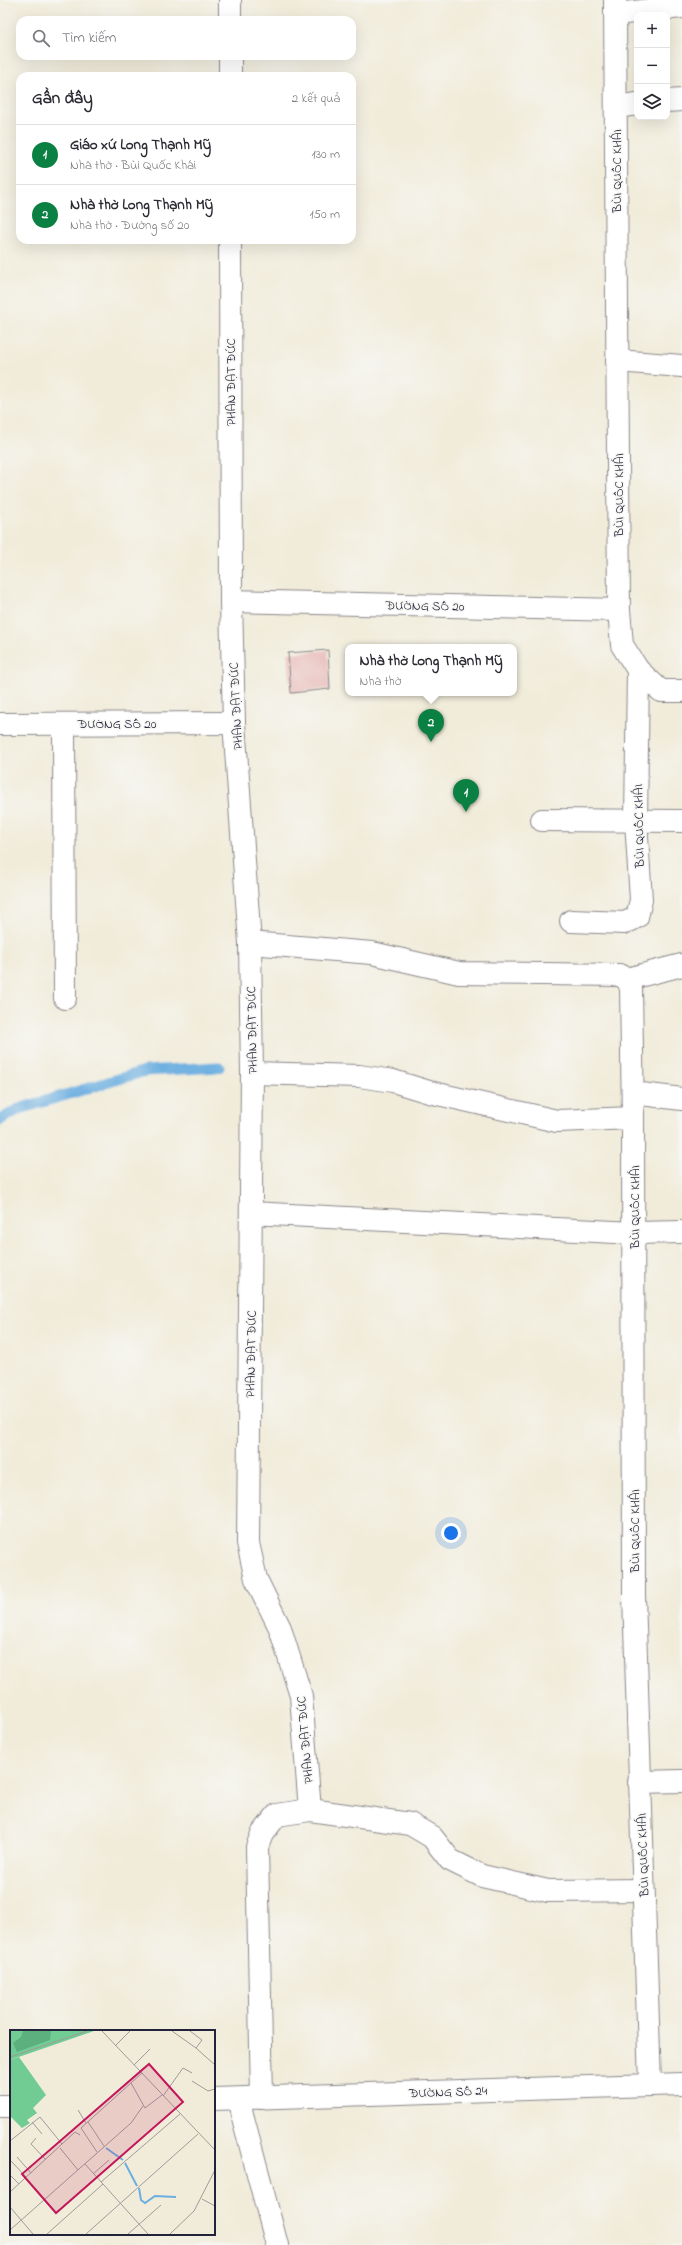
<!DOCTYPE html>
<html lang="vi">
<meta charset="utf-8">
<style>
:root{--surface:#fff;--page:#f7f7f7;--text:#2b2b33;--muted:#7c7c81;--line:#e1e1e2;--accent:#0b8043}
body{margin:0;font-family:"Indie Flower",sans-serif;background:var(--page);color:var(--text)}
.controls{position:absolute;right:12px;top:12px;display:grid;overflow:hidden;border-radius:8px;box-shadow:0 4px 16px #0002}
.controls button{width:36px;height:36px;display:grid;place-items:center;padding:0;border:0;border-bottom:1px solid var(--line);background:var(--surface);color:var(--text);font:20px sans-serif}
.you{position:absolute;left:451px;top:1533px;width:14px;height:14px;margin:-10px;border:3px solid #fff;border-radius:50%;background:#1a73e8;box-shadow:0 0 0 6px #1a73e833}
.badge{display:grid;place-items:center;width:26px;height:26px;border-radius:50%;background:var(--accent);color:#fff;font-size:13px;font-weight:700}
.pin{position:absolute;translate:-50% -33px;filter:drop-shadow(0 1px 2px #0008)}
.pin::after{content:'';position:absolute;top:21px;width:14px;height:12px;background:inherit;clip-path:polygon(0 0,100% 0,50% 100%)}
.popup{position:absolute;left:345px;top:644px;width:172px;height:52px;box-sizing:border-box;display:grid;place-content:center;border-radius:8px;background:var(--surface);filter:drop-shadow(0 1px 3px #0005);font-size:13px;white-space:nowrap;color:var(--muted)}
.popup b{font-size:15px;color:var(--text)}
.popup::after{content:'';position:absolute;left:50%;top:100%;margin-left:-8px;border:8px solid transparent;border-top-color:var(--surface)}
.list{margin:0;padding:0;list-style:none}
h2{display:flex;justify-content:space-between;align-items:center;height:52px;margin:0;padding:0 16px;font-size:17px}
h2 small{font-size:13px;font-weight:400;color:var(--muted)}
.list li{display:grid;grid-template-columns:26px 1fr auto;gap:12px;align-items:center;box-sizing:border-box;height:60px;padding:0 16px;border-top:1px solid var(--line)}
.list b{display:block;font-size:15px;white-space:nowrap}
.list p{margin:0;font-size:13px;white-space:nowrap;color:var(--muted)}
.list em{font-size:13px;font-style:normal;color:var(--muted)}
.icon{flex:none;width:22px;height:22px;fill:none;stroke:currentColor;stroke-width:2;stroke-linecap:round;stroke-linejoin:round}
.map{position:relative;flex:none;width:682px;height:2245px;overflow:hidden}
.search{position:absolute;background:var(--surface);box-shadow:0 4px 16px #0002;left:16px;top:16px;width:340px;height:44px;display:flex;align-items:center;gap:10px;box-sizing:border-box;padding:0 14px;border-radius:12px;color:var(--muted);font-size:15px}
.panel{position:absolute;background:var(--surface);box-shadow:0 4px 16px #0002;left:16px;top:72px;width:340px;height:172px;border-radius:12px}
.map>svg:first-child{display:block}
</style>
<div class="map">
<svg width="682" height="2245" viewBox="0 0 682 2245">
<rect width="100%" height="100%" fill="#f6f6f2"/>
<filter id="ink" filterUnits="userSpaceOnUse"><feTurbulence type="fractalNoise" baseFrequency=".025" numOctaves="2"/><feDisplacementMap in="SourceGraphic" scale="8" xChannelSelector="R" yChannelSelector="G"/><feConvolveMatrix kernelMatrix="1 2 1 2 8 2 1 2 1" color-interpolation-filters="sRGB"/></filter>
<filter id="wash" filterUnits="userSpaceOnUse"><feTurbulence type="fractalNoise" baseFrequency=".012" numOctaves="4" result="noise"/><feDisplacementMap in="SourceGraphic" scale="16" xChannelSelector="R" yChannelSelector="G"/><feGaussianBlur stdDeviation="0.9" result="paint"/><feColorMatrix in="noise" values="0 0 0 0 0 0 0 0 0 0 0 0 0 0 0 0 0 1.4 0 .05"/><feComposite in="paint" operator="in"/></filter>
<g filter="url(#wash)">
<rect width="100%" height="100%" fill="#f1ecda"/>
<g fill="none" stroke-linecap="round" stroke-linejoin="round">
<polyline stroke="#6baee0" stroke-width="11" points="0,1120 19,1109 145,1071 219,1067"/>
</g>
<g id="blocks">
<polygon fill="#e6b1af" points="328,650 330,689 291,693 288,653"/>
</g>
</g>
<g filter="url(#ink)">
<use href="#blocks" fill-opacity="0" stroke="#8a878a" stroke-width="1"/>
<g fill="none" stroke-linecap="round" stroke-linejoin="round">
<defs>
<g id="minor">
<polyline points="230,0 230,20"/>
<polyline points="615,14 682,7"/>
<polyline points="230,56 230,76"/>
<polyline points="667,101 682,100"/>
<polyline points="616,107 637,104"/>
<polyline points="230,240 231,601 234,723 250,943 252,1073 248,1543 256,1579 280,1628 301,1696 310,1810"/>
<polyline points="617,361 682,366"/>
<polyline points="231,601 619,610"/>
<polyline points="638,670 661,691 682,691"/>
<polyline points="0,724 234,723"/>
<polyline points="64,724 65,998"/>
<polyline points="542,820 682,821"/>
<polyline points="571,921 625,923 637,917 641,900 636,821 638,670 622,645 619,610 615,0"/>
<polyline points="250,943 372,953 459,973 620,975 627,979 682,965"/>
<polyline points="627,979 631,988 633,1118 634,1596 650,2084"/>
<polyline points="252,1073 359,1076 393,1081 429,1092 557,1121 633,1118"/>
<polyline points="633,1093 682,1099"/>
<polyline points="251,1213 634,1233 682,1232"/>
<polyline points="639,1782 682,1781"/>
<polyline points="262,2098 257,1847 262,1834 277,1815 310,1810 410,1824 432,1837 450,1860 482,1876 548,1891 643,1890"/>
<polyline points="214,2099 682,2084"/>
<polyline points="238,2099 277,2245"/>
<polyline points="0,2106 11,2106"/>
</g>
</defs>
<use href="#minor" stroke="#8a878a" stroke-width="24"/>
<use href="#minor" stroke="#fff" stroke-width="22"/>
</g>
</g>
<g text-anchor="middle" stroke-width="3" stroke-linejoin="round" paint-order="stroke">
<g font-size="13" fill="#22223b" stroke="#f6f6f2">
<text transform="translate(616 171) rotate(-90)" y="5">BÙI QUỐC KHÁI</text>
<text transform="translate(230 382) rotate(-90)" y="5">PHAN ĐẠT ĐỨC</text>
<text transform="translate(618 495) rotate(-90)" y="5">BÙI QUỐC KHÁI</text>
<text transform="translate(425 605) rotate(1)" y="5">ĐƯỜNG SỐ 20</text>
<text transform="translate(235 706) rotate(-93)" y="5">PHAN ĐẠT ĐỨC</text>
<text x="117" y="728">ĐƯỜNG SỐ 20</text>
<text transform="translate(638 826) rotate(-91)" y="5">BÙI QUỐC KHÁI</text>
<text transform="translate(251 1030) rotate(-91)" y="5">PHAN ĐẠT ĐỨC</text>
<text transform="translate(634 1207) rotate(-90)" y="5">BÙI QUỐC KHÁI</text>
<text transform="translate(250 1354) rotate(-89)" y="5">PHAN ĐẠT ĐỨC</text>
<text transform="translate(634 1531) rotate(-90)" y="5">BÙI QUỐC KHÁI</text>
<text transform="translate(304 1740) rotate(-95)" y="5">PHAN ĐẠT ĐỨC</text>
<text transform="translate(642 1855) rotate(-92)" y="5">BÙI QUỐC KHÁI</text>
<text transform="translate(448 2091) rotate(-2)" y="5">ĐƯỜNG SỐ 24</text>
</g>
</g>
<g transform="translate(10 2030)">
<rect width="205" height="205" fill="#f1ecda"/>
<path d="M0,1H84L0,30Z" fill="#71cc93"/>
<path d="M13,1H41L40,10L7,22L3,13L11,7Z" fill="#5cb07d"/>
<path d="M9,27L36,65L23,78L27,83L17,90L20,93L12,98L0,86V30Z" fill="#71cc93"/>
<path fill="none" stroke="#6baee0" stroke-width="2" d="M96,118L113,130M115,133L127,156M129,158L131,170L135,173L145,166L166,167"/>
<path fill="none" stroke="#9e9b9a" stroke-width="1" d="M92,1L205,120M162,1L186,18M180,1L192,10L186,18L205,35M105,16L120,1M0,27L77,1M124,35L140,19M182,51L198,61L205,59M121,53L135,78L152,65M153,66L173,38L182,43M68,80L76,93M22,92L32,104M78,92L94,116M26,108L21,114L36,130M0,111L30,87L52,114M50,118L68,140M87,122L71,98L132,43M7,127L21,143M1,131L16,147M75,134L138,204M83,144L99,130M0,145L9,154M91,152L170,84M0,162L65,102L70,105M192,169L205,176M0,177L23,204M0,200L121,93L133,76M37,204L93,154M76,204L188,104M118,204L151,175M160,204L184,181L205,140"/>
<path fill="#c2185b" fill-opacity="0.15" stroke="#c2185b" stroke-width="2" d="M139,34L173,72L46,183L12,144Z"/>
<rect width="205" height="205" fill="none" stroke="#22223b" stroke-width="2"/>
</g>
</svg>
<div class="controls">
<button>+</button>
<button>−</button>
<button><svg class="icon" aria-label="layers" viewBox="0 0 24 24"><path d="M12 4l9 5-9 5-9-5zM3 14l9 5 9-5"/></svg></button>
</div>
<div class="you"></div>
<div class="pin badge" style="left:466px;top:812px">1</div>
<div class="pin badge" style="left:431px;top:742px">2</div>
<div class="popup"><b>Nhà thờ Long Thạnh Mỹ</b>Nhà thờ</div>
<div class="search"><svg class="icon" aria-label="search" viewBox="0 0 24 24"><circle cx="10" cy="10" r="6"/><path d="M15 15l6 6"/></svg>Tìm kiếm</div>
<section class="panel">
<h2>Gần đây<small>2 kết quả</small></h2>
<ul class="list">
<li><span class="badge">1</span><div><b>Giáo xứ Long Thạnh Mỹ</b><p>Nhà thờ · Bùi Quốc Khái</p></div><em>130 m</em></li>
<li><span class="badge">2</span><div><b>Nhà thờ Long Thạnh Mỹ</b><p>Nhà thờ · Đường số 20</p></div><em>150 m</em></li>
</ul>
</section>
</div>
